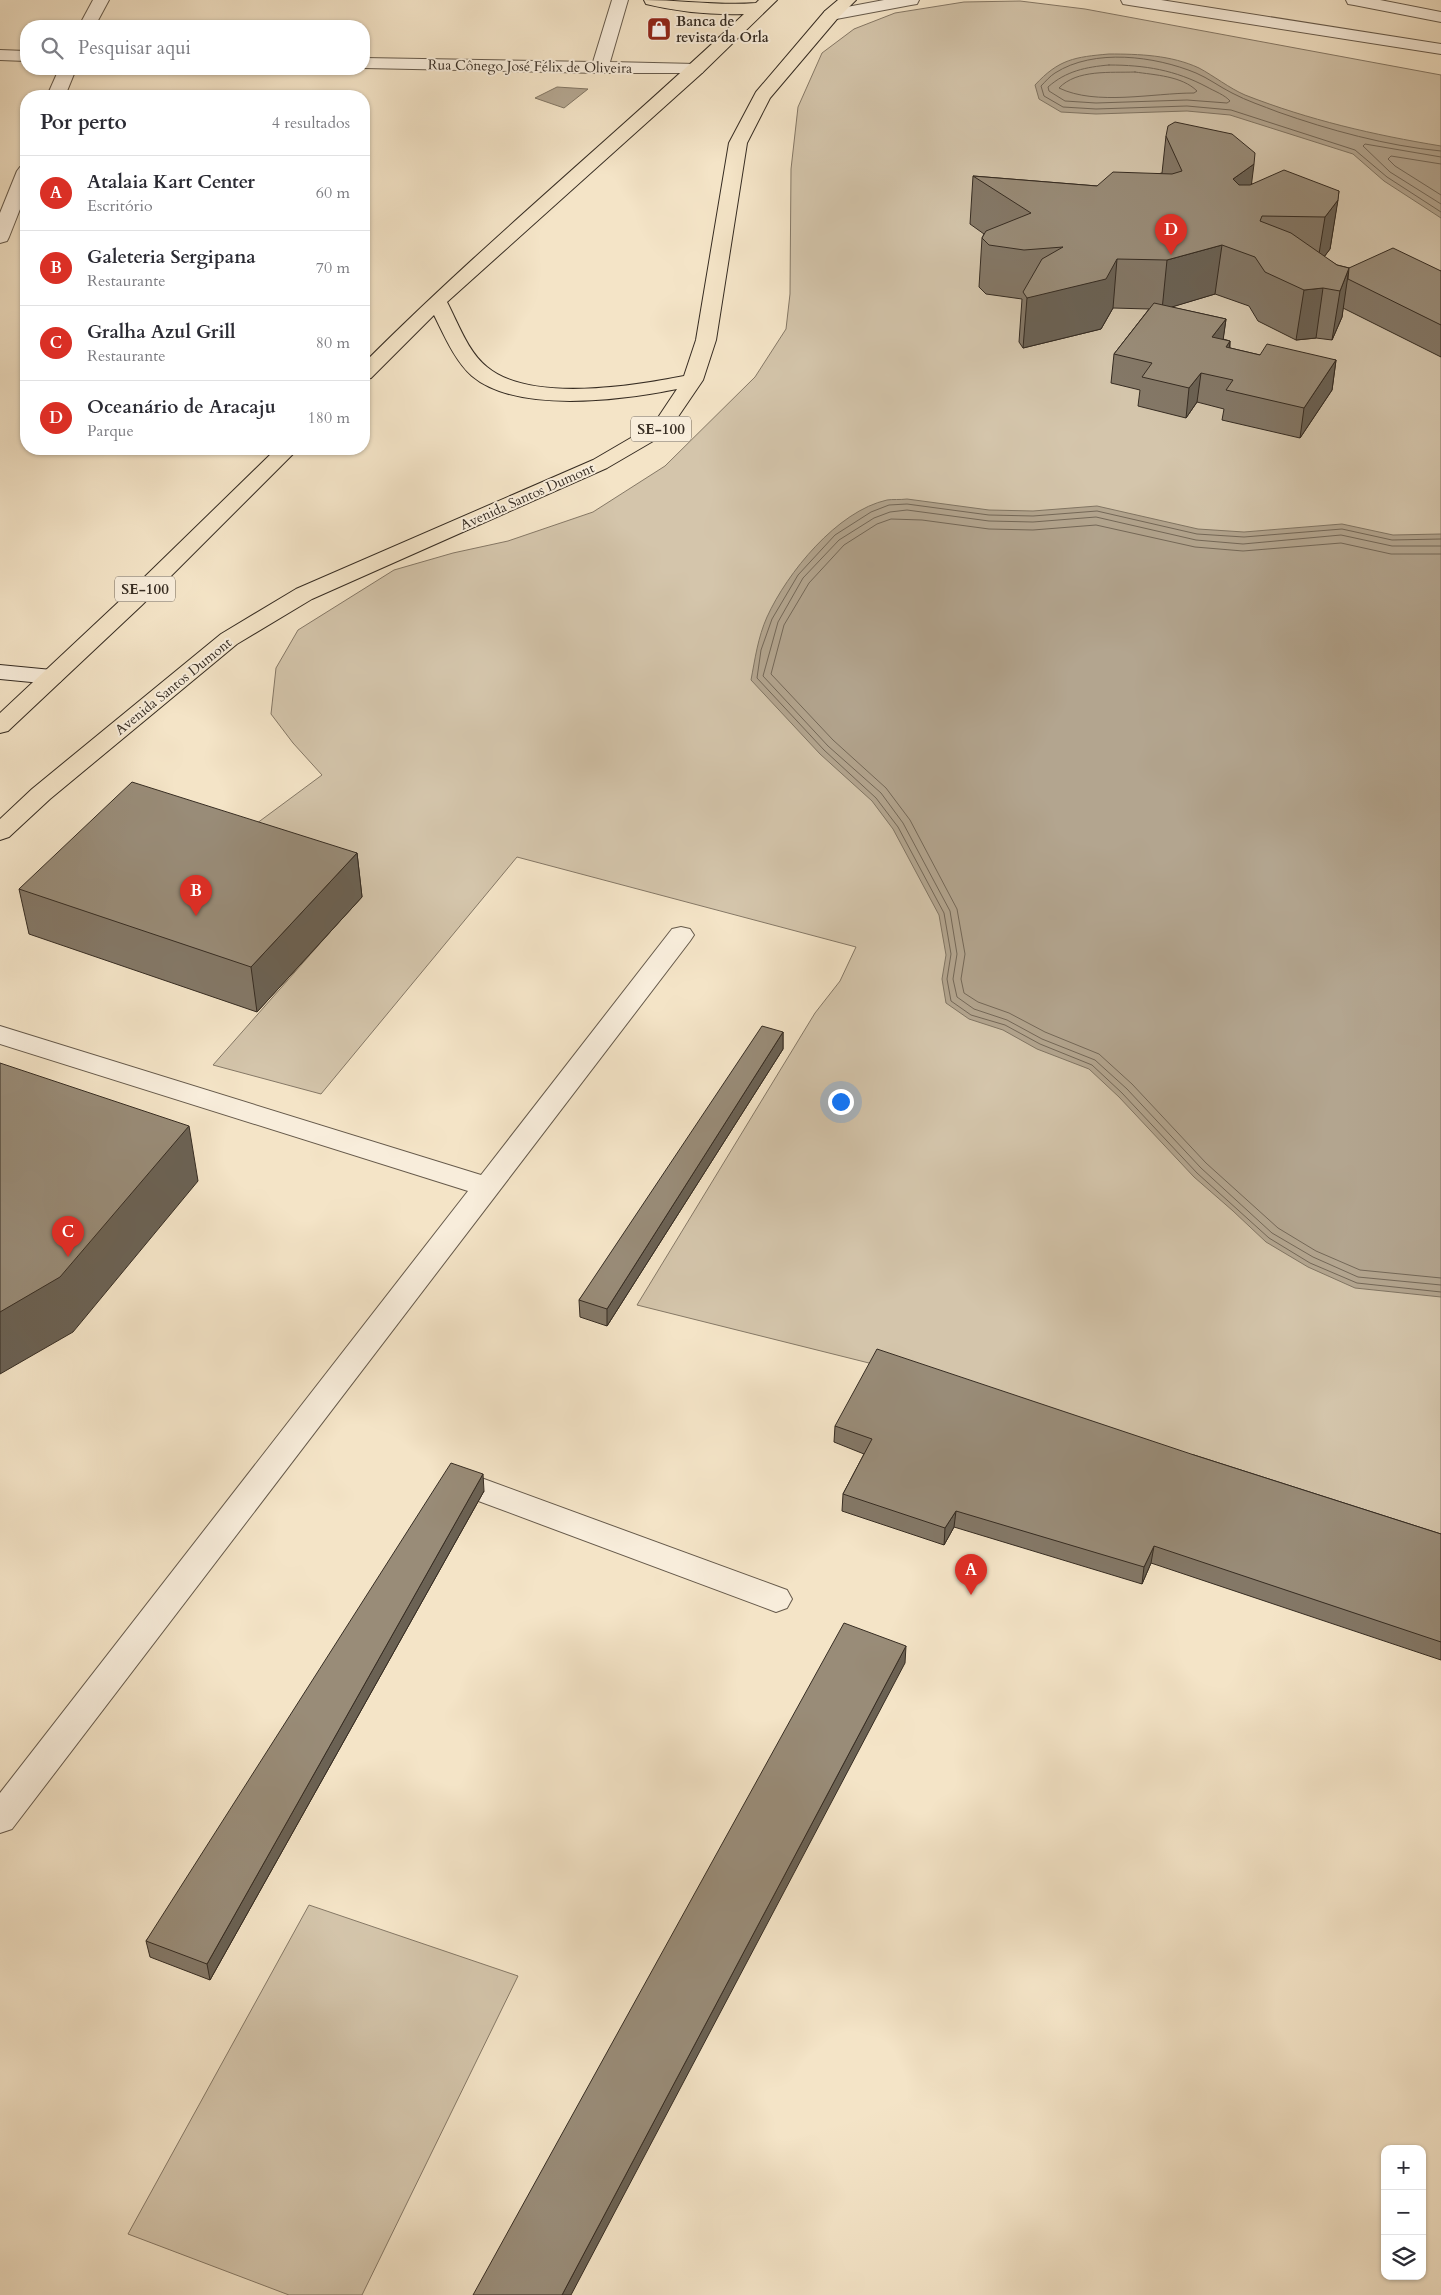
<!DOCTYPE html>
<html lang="pt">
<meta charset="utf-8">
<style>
:root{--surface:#fff;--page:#f7f7f7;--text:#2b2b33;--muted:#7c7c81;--line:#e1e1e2;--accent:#d93025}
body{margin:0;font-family:Cardo,serif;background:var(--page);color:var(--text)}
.controls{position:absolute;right:15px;bottom:15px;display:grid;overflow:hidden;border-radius:10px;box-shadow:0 1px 4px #0004}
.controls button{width:45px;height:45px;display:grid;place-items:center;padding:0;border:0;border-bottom:1px solid var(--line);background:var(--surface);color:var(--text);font:25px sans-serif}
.you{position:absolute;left:840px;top:1101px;width:18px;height:18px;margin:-12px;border:4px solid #fff;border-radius:50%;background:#1a73e8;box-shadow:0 0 0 8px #1a73e833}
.badge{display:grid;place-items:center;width:32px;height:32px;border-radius:50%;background:var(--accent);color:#fff;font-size:16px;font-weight:700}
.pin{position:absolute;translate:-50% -41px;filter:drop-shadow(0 1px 2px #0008)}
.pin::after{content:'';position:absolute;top:26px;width:18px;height:15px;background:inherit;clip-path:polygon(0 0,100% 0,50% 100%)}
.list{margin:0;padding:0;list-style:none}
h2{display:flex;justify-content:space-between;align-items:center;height:65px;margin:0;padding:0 20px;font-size:21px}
h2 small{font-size:16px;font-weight:400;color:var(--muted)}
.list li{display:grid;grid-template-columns:32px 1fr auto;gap:15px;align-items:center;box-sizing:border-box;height:75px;padding:0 20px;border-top:1px solid var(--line)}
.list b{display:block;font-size:19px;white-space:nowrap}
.list p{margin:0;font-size:16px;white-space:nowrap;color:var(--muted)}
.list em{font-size:16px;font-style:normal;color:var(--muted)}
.icon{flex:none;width:28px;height:28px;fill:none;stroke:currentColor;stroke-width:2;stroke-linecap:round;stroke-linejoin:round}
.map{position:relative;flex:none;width:1441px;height:2295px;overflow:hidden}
.search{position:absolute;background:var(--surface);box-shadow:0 1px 4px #0004;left:20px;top:20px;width:350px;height:55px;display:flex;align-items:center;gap:12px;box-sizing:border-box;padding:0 18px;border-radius:20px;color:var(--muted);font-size:19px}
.panel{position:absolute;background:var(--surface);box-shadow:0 1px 4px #0004;left:20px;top:90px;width:350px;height:365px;border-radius:20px}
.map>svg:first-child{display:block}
</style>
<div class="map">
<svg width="1441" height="2295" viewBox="0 0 1441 2295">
<rect width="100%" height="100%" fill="#f4e4c7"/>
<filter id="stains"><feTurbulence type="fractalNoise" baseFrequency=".004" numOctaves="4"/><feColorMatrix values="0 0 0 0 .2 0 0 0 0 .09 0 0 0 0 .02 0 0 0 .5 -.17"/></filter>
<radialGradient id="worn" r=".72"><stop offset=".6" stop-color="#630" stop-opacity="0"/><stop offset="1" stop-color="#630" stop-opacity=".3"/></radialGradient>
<g fill="#d4c5ab" stroke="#857866">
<polygon points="1020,1 1085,9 1441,75 1441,1552 877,1365 637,1305 815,1013 840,981 856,947 517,857 321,1094 213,1065 361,897 241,835 322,775 293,743 271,714 276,668 298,630 394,570 453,553 508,541 593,512 665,466 755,377 786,329 790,294 791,169 798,107 822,53 854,29 895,13 964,2"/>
<polygon points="309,1905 518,1976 362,2295 289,2295 128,2234"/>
</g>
<g fill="#b3a58f" stroke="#817563">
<path d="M1109,54C1139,54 1171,55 1199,68C1214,76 1229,88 1245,95C1309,120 1374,135 1441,146V218L1384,181L1353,154L1230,115L1187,111L1096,114L1061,112L1039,99L1035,85C1059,59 1075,57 1109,54Z"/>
<polygon points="557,87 588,89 564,108 535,98"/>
<path d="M907,499L989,510L1033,511L1097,506L1198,529L1244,532L1342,524L1393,535L1441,534V1297L1355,1288L1308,1267L1266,1242L1233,1211L1194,1177L1119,1097L1089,1069L1037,1049L1003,1030L969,1019L946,1003L942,979L946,955L939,915L893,829L872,801L820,754L751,680C755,659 758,637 767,617C787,573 837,511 887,500C893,499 900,500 907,499Z"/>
</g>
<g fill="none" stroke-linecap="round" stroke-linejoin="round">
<g stroke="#746858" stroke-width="1">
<path d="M1109,65C1145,65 1175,70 1207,87C1214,91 1225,95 1230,101L1227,103L1187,100L1096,103L1065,101L1049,91L1048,87C1066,71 1086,67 1109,65Z"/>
<path d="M1135,72C1155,75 1182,76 1197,91L1194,93C1153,93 1096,106 1059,88C1077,69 1111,73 1135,72Z"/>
<path d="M1441,151C1387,146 1329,130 1278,112C1263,106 1247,101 1232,93C1220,87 1208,78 1196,73C1155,56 1094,48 1055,73C1050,76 1045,82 1041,86L1044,96L1063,107L1096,109L1187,106L1231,110L1355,150L1387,177L1441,212"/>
<polyline points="1441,157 1365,144 1363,146 1390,172 1441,204"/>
<polyline points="1441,164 1391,156 1388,159 1395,166 1441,195"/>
<polyline points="1441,539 1392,540 1342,529 1244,537 1197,534 1097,511 1033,516 989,515 907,504 889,505 871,512 835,535 798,575 772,619 761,650 757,678 824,750 876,798 898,827 944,913 951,954 947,979 951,1001 971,1015 1005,1025 1040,1044 1092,1065 1122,1093 1197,1173 1269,1238 1310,1263 1357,1283 1441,1292"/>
<polyline points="1441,546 1392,546 1341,535 1243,544 1196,540 1096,517 1033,522 989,521 907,510 890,512 874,518 839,540 803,578 778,622 763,676 828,746 881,793 903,823 950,911 957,954 953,979 957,997 974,1009 1007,1020 1042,1039 1095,1060 1127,1089 1201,1168 1272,1233 1313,1257 1358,1277 1441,1285"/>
<polyline points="1441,554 1391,554 1341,543 1243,551 1195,547 1096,525 1033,530 989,529 922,520 891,519 877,524 844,545 809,583 784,625 771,674 833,740 886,788 910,820 957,909 965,954 961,979 964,993 978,1002 1009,1013 1045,1032 1099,1054 1132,1084 1206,1163 1278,1228 1316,1251 1360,1270 1441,1278"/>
</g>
<defs>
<g id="lane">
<polygon points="884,0 919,0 917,4 911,5 831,20 825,19 823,15 825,11 831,10"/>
<polygon points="1121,0 1161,0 1441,44 1441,54 1129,5 1123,4"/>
<polygon points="1346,0 1380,0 1441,12 1441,22 1354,5 1348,4"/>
<polygon points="681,927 690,929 694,935 690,941 12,1829 0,1833 0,1793 468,1191 0,1044 0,1026 481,1175 672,929"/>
<polygon points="484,1479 787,1590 792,1599 787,1608 776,1612 473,1499 469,1491 473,1483"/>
</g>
<g id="street">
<polygon points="93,0 109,0 95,26 79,26"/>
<polygon points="612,0 628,0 610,62 696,64 702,65 705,69 702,73 600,73 364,68 364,58 593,62"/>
<polygon points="0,50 26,51 26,61 0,60"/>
<polygon points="59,69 76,69 65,96 47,96"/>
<polygon points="26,166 26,194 9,237 7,241 0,243 0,213 17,171 20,167"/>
</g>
<polygon id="secondary" points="0,665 52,670 60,672 64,677 60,682 52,684 0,679"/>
<g id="primary">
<path d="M644,0C681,0 718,6 756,3L759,0H777L702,73L447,302C458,323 468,352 487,367C530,403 633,386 684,376L696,340L729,143L756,92L825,11L838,0H856L837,19L770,98L747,143L716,340L703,380L667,433L607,468L312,599L237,644L50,799L9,837L0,840V819L32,789L221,634L296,589L593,460L653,425L677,389C623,400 517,414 472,376C455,361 444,335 434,315L371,378L364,380V363C486,241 619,132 744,14C711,15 679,12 646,4Z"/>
<polygon points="276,449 298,449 142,605 8,731 0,733 0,713 126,595"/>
</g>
</defs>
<use href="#lane" stroke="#665a4b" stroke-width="2"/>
<use href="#street" stroke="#665a4b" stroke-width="2"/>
<use href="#secondary" stroke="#362c22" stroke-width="2"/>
<use href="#primary" stroke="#362c22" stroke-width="2"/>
<use href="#lane" fill="#f8eddb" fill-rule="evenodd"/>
<use href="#street" fill="#f8eddb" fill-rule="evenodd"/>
<use href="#secondary" fill="#f8eddb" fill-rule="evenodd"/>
<use href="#primary" fill="#f4e4c7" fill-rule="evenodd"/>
</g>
<g fill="#847867" stroke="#362c22">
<polygon points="1166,136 1252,184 1339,191 1330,249 1324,257 1337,265 1349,268 1441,271 1441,357 1343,308 1342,317 1332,340 1316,338 1296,340 1258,321 1249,306 1215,294 1171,307 1226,319 1223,339 1230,341 1230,348 1260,355 1336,360 1332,390 1300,438 1222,420 1224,409 1197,402 1186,418 1138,406 1140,390 1111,383 1114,354 1149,309 1113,308 1101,329 1023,348 1019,342 1022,299 986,294 979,287 982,238 984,234 970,224 973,176 1097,186 1162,173"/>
<polygon points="357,853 362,897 257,1012 29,934 19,889"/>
<polygon points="783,1032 783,1049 607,1326 580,1317 579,1300"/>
<polygon points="835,1426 1194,1455 1441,1534 1441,1660 1151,1563 1142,1584 954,1527 944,1545 842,1511 843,1494 864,1454 834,1442"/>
<polygon points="484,1491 210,1980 150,1957 146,1941"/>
</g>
<g fill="#6b6254" stroke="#362c22">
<polygon points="1254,164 1248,212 1233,179"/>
<polygon points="1338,200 1330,249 1317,266 1325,217"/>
<polygon points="1222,245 1215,294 1162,310 1167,260"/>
<polygon points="1117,259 1113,308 1101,329 1023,348 1027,298"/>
<polygon points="1349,268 1342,317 1332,340 1340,291"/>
<polygon points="1323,288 1316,338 1296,340 1304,290"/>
<polygon points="1226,319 1222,348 1212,337"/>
<polygon points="1230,341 1227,371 1226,347"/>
<polygon points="1336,360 1332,390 1300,438 1304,408"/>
<polygon points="1201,373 1197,402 1186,418 1189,388"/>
<polygon points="357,853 362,897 257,1012 251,967"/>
<polygon points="783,1032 783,1049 607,1326 607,1309"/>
<polygon points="189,1126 198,1181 73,1332 0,1374 0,1312"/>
<polygon points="483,1474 484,1491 210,1980 207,1964"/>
<polygon points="956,1511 954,1527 944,1545 945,1528"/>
<polygon points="1154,1546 1151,1563 1142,1584 1144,1567"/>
<polygon points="906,1646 905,1663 571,2295 562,2295"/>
</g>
<g fill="#998c78" stroke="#362c22">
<polygon points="1175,122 1232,134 1255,153 1254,164 1233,179 1239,185 1250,185 1284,170 1339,191 1338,200 1325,217 1262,216 1260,221 1291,233 1337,265 1349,268 1340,291 1323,288 1304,290 1265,272 1255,257 1222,245 1167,260 1117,259 1106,279 1027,298 1023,292 1042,259 1063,247 1024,250 989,245 982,238 986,231 1031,213 973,176 1097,186 1113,172 1172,174 1182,171 1166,136 1168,126"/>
<polygon points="1393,248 1441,271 1441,325 1348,279 1349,268"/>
<polygon points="1154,303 1226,319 1212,337 1230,341 1226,347 1260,355 1267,344 1336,360 1304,408 1226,390 1233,380 1201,373 1189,388 1142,377 1152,363 1114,354"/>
<polygon points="132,782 357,853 251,967 19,889"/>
<polygon points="762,1026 783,1032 607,1309 579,1300"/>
<polygon points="0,1063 189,1126 60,1277 0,1312"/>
<polygon points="877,1349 1194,1455 1441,1534 1441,1642 1154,1546 1144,1567 956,1511 945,1528 843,1494 872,1439 835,1426"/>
<polygon points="451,1463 483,1474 207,1964 146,1941"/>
<polygon points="844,1623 906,1646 562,2295 473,2295"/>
</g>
<defs>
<symbol id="shop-square" viewBox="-11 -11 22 22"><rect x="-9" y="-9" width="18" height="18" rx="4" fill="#8f2418" stroke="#f8eddb"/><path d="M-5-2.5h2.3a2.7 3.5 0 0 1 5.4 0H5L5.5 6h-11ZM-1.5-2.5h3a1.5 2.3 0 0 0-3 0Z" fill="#fff"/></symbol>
</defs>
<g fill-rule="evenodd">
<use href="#shop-square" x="645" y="15" width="28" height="28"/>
</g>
<g text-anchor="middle" stroke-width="4" stroke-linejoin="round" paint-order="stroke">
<g font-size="14" font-weight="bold" fill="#362c22" stroke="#f8eddb" text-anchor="start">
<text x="676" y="26">Banca de<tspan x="676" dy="16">revista da Orla</tspan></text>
</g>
<g font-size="14" fill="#362c22" stroke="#f8eddb">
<text transform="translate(530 66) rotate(1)" y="5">Rua Cônego José Félix de Oliveira</text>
<text transform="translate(527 496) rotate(-24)" y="5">Avenida Santos Dumont</text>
<text transform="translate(173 686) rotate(-39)" y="5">Avenida Santos Dumont</text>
</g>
<g fill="#f8eddb" stroke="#70665a" stroke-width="1">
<rect x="631" y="416.5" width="60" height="25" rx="4"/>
<rect x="115" y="576.5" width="60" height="25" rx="4"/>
</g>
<g font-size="15" font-weight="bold" fill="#362c22">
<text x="661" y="434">SE-100</text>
<text x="145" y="594">SE-100</text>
</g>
</g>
<rect width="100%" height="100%" filter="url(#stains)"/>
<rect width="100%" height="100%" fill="url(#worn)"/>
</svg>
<div class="controls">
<button>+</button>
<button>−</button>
<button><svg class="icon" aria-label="layers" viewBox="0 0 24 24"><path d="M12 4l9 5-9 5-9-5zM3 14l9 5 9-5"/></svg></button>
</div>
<div class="you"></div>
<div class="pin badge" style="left:971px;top:1595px">A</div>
<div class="pin badge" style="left:196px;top:916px">B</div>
<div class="pin badge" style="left:68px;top:1257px">C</div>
<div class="pin badge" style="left:1171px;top:255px">D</div>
<div class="search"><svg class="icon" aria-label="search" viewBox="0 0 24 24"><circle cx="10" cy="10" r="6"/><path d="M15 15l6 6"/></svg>Pesquisar aqui</div>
<section class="panel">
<h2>Por perto<small>4 resultados</small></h2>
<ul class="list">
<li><span class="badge">A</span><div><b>Atalaia Kart Center</b><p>Escritório</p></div><em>60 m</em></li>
<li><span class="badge">B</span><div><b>Galeteria Sergipana</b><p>Restaurante</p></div><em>70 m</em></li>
<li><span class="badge">C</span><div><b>Gralha Azul Grill</b><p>Restaurante</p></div><em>80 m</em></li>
<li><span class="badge">D</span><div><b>Oceanário de Aracaju</b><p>Parque</p></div><em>180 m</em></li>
</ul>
</section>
</div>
